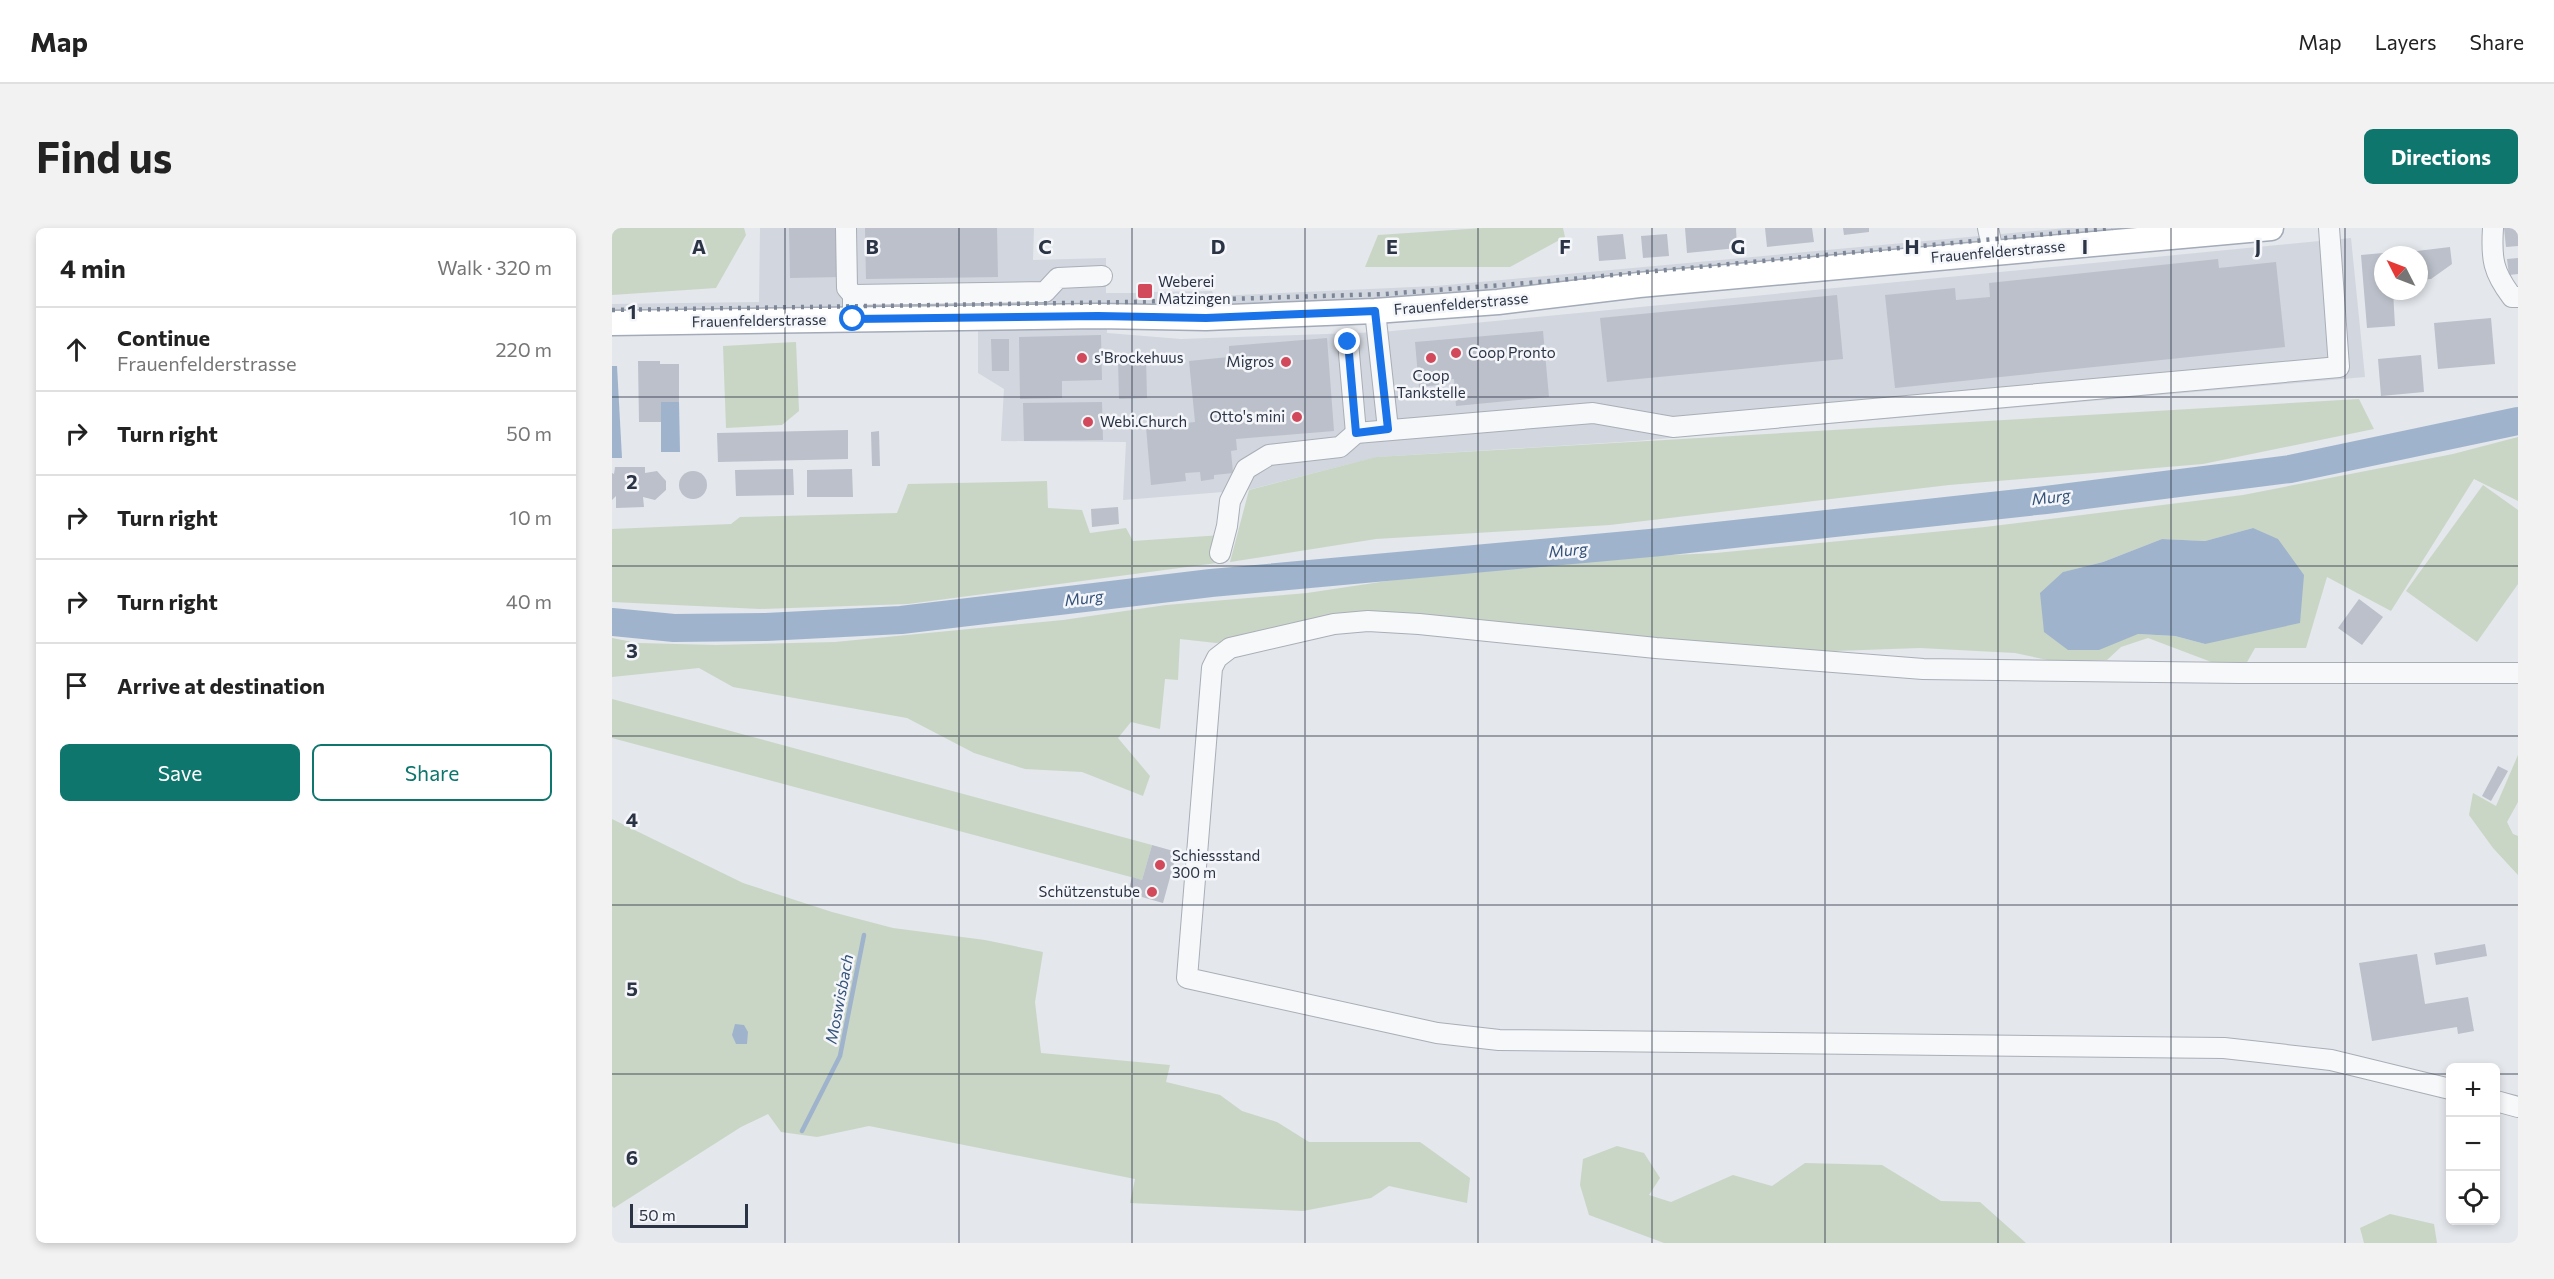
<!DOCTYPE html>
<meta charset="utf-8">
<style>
:root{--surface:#fff;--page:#f2f2f2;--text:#222;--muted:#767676;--line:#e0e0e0;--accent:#0f766e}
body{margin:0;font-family:Commissioner,sans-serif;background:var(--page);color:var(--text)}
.controls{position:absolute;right:18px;bottom:18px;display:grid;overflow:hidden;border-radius:9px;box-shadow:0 3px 9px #0003}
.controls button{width:54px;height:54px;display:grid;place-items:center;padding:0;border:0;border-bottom:2px solid var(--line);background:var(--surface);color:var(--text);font:30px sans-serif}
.compass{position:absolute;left:1762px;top:18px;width:54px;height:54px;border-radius:50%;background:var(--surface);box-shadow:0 3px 9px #0003;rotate:312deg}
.scale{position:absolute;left:18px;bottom:15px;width:118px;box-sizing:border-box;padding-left:6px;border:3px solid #2b3445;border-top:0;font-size:16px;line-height:21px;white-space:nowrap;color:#2b3445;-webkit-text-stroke:4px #f4f6f9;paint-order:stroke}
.stop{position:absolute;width:18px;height:18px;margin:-14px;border:4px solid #1a73e8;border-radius:50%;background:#fff}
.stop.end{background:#1a73e8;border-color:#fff;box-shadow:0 2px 6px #0008}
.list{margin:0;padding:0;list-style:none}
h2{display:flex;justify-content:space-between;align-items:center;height:78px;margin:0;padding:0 24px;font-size:26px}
h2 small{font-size:20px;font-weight:400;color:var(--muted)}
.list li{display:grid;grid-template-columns:39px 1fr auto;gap:18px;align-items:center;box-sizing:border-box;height:84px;padding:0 24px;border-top:2px solid var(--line)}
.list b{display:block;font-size:22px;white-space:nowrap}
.list p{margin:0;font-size:20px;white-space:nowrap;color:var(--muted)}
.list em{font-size:20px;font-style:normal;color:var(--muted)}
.actions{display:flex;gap:12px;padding:18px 24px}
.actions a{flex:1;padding:14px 0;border:2px solid var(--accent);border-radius:9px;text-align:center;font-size:21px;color:var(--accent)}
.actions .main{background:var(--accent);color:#fff}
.icon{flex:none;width:33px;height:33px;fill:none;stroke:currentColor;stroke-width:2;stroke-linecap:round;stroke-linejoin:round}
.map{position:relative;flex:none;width:1906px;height:1015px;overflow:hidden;border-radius:9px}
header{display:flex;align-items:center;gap:36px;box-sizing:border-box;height:84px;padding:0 30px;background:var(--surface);border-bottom:2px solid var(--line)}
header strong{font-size:28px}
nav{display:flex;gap:33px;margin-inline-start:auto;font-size:21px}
.intro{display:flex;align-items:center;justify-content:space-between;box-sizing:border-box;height:144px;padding:0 36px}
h1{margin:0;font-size:42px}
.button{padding:15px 27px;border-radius:9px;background:var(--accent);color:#fff;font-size:21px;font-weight:700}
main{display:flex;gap:36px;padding:0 36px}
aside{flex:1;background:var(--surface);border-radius:9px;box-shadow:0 3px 9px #0003}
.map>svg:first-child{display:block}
</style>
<header>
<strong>Map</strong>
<nav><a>Map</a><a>Layers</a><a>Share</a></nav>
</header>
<div class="intro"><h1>Find us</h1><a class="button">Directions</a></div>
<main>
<aside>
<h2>4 min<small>Walk · 320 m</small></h2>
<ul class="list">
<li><svg class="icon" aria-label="ahead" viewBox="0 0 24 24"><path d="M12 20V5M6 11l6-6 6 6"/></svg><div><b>Continue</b><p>Frauenfelderstrasse</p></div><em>220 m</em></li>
<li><svg class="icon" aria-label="right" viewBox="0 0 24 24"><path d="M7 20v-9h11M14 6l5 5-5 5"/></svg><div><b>Turn right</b></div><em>50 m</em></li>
<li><svg class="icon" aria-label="right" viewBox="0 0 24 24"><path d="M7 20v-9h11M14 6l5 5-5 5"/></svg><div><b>Turn right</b></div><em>10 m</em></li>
<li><svg class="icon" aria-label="right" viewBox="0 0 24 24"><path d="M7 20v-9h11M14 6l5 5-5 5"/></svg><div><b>Turn right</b></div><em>40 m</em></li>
<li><svg class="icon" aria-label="arrive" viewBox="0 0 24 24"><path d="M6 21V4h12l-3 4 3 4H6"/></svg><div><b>Arrive at destination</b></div></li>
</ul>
<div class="actions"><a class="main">Save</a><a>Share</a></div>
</aside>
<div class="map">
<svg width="1906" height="1015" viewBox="0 0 1906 1015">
<rect width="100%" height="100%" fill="#e4e7ec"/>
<polygon fill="#d2d6de" points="148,0 422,0 421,32 494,30 494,65 530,65 530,60 539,60 539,64 600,63 602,68 824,58 1455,0 1557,0 774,71 495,80 495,105 569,111 770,104 1739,10 1753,149 1024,213 765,229 636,262 511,272 514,214 389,213 392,161 366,145 366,81 0,87 0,76 147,74"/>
<g fill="#c9d6c5" fill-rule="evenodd">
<polygon points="0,0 132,0 134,7 104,60 0,67"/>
<polygon points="871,0 951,0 953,9 898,39 753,39 766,7"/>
<polygon points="184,114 187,183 170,197 114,200 111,118"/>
<polygon points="1747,171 1762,201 1591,236 1337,257 998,297 764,311 618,334 637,262 764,229"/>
<path d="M1906,209V273L1862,251L1779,383L1715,349L1694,420H1643L1634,436L1602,435L1536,410L1509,419L1495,432L1440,433L1403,425L1308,420L1141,426L803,390L604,415L568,411L566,452L553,451L548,501L519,494L506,510L538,548L531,568L470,544L413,541L362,525L295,490L121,459L87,440L0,449V410L26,415L104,417L223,414L451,392L554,377L695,365L815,347L993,330L1104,325L1373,299L1631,267L1841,226ZM1641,300L1593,416L1563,408L1526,406L1452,344L1491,334L1550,311L1593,313Z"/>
<polygon points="435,253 436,280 470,282 478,305 514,300 521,313 610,307 605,335 296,376 148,381 0,374 0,301 119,296 128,289 285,285 296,256"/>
<polygon points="1871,257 1906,282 1906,356 1865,414 1794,363"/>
<polygon points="0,471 540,617 530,652 0,510"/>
<polygon points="1906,527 1906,574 1895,594 1901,606 1906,608 1906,647 1881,620 1857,587 1861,565 1884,578"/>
<polygon points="0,591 131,655 220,684 281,700 373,712 431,724 423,774 429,825 558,837 554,854 608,867 630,883 665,894 697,914 808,914 858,950 855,975 777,958 759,970 691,983 518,975 523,951 257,898 205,909 169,904 156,886 129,899 2,980 0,978"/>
<polygon points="1005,918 1032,925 1048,950 1037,967 1059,974 1121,947 1160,958 1193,935 1270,937 1329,973 1368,974 1414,1015 1052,1015 977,987 968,957 971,931"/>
<polygon points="1778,986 1822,996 1825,1015 1752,1015 1748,1000"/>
</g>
<g fill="#9fb4cc">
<polygon points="0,138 5,138 10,230 0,230"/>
<polygon points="49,174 67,174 68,224 49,224"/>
<polygon points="1641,300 1666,311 1692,347 1688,395 1593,416 1563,408 1526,406 1487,422 1456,422 1432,404 1428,365 1451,344 1491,334 1550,311 1593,313"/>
<polygon points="123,796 132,797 136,804 135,816 124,816 120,807"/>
</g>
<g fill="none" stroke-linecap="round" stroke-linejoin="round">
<polyline stroke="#9fb4cc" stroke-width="4.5" points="190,903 228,828 252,707"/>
<polyline stroke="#9fb4cc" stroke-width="28" points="0,394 62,400 154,399 289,392 599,355 1049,314 1434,272 1678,241 1906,193"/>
</g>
<g fill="#bbc0ca">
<polygon points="177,0 227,0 228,49 178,50"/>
<polygon points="253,0 385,0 386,49 254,51"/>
<polygon points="1073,0 1124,0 1125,20 1075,25"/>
<polygon points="1153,0 1200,0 1202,14 1155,19"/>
<polygon points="1231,0 1257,0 1257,4 1232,7"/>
<polygon points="1892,0 1906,0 1906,18 1894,19"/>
<polygon points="1011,6 1014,31 987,33 985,8"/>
<polygon points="1055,6 1057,28 1031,30 1029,8"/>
<polygon points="1838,19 1840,36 1819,51 1807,52 1807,27 1772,27"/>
<polygon points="1771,25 1771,63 1781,63 1783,98 1755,100 1749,27"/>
<polygon points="1906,30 1906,46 1897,47 1895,31"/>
<polygon points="1606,31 1607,40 1664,34 1673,119 1283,160 1273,67 1343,60 1344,72 1378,69 1377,55"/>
<polygon points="1225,67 1231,131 995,154 988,90"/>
<polygon points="1879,90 1883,136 1826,141 1822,95"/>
<polygon points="931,103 937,169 844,178 842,151 826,152 827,157 807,159 803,114"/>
<polygon points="489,107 490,152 450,153 450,170 408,171 407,109"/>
<polygon points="715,110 722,203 624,211 625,222 619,223 621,245 602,247 602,251 589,253 588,244 573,245 574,253 539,257 534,199 583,194 577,133 617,129 617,118"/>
<polygon points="379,111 397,111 397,143 380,143"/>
<polygon points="1809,127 1812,164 1769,168 1766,131"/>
<polygon points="534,130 535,170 507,171 506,131"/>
<polygon points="26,133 48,133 48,136 67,136 67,174 49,174 49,194 27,194"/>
<polygon points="490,174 491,212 412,213 411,175"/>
<polygon points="236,202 236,231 106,234 105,205"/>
<polygon points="267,203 268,238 260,238 259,204"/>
<polygon points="3,239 33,239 33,245 45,243 54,253 54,262 43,272 31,269 32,279 4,280 4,268 0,272 0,245 2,246"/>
<polygon points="181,241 182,267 124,268 123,242"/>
<polygon points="240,241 241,269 195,269 195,242"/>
<circle cx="81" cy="257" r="14"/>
<polygon points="506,279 507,296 480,299 479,281"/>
<polygon points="1747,371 1771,389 1750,417 1726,400"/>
<polygon points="1886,538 1896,543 1879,573 1870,568"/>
<polygon points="540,617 565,624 551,675 516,665 520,649 530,652"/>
<polygon points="1873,716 1875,728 1824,737 1822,725"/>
<polygon points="1805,726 1813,776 1856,769 1862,803 1846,806 1845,799 1760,813 1747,735"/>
</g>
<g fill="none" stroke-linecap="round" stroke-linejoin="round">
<defs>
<g id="minor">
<polyline points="234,0 235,60 241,67 241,79"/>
<polyline points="1376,0 1381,24"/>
<path d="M1881,0C1879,31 1881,44 1900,69H1906"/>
<polyline points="241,67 433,64 446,50 490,48"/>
<polyline points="763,83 776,201"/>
<polyline points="736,114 744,205"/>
<polyline points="608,325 615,298 618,273 634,241 657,227 728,219 744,205 981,185 1061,199 1727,139 1717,0"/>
<polyline points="1838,861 1719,832 1612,820 887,812 825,805 575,750 600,440 605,430 618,420 722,396 756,393 807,396 1044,420 1311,441 1627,445 1906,445"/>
<polyline points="1884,873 1906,879"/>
</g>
<polyline id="major" points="0,95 486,88 594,90 763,83 886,74 1027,57 1659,0"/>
</defs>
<use href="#minor" stroke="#a9aeb7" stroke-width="22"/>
<use href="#major" stroke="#a3abb8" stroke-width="27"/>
<use href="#minor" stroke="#f7f8fa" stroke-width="20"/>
<use href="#major" stroke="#fff" stroke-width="24"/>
<polyline stroke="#7d8696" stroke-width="4.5" stroke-dasharray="3 6" stroke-linecap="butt" points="0,82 520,74 773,66 916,55 1500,0"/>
</g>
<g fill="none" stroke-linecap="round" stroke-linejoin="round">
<polyline stroke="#1a73e8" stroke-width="8" points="241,91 486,88 594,90 763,83 776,201 744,205 736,114"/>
</g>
<path fill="none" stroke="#2b3445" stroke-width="1.5" stroke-opacity="0.55" d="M173,0V1015M347,0V1015M520,0V1015M693,0V1015M866,0V1015M1040,0V1015M1213,0V1015M1386,0V1015M1559,0V1015M1733,0V1015M0,169H1906M0,338H1906M0,508H1906M0,677H1906M0,846H1838M1884,846H1906"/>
<g fill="#d1495b" stroke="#f4f6f9" stroke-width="2">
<rect x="525" y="55" width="16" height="16" rx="3"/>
<circle cx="844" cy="125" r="6"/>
<circle cx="470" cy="130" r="6"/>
<circle cx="819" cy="130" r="6"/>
<circle cx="674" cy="134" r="6"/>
<circle cx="685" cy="189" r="6"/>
<circle cx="476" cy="194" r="6"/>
<circle cx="548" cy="637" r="6"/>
<circle cx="540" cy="664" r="6"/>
</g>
<g text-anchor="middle" stroke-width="5" stroke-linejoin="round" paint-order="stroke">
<g font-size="15" fill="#2b3445" stroke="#f4f6f9">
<text transform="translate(1386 24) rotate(-5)" y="5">Frauenfelderstrasse</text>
<text transform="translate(849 76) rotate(-5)" y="5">Frauenfelderstrasse</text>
<text transform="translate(147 93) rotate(-1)" y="5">Frauenfelderstrasse</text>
</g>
<g font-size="15" fill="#2b3445" stroke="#f4f6f9" text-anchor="start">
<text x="546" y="59">Weberei<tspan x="546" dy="17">Matzingen</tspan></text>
<text x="856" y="130">Coop Pronto</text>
<text x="482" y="135">s'Brockehuus</text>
<text x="662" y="139" text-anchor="end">Migros</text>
<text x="819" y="153" text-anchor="middle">Coop<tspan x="819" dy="17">Tankstelle</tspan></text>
<text x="673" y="194" text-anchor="end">Otto's mini</text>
<text x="488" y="199">Webi.Church</text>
<text x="560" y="633">Schiessstand<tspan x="560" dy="17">300 m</tspan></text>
<text x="528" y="669" text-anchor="end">Schützenstube</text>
</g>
<g font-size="16" font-style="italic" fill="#34527a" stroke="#f4f6f9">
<text transform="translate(1439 269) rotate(-7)" y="6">Murg</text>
<text transform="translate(956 322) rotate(-5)" y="6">Murg</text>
<text transform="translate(472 370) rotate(-7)" y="6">Murg</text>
<text transform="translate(227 771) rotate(-79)" y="6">Moswisbach</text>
</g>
</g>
<g font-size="20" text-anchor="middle" font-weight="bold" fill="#2b3445" stroke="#f4f6f9" stroke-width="5" stroke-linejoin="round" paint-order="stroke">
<text x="87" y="26">A</text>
<text x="260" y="26">B</text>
<text x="433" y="26">C</text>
<text x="606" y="26">D</text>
<text x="780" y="26">E</text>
<text x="953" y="26">F</text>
<text x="1126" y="26">G</text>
<text x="1300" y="26">H</text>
<text x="1473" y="26">I</text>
<text x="1646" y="26">J</text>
<text x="20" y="91">1</text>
<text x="20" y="261">2</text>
<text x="20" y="430">3</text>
<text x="20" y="599">4</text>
<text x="20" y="768">5</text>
<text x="20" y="937">6</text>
</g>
</svg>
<div class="controls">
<button>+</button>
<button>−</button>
<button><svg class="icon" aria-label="locate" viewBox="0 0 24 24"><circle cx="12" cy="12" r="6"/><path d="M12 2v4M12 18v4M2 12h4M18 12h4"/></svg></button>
</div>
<svg class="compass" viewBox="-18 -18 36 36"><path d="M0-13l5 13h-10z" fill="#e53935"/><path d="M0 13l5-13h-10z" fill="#767676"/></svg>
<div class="scale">50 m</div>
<div class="stop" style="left:241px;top:91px"></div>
<div class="stop end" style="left:736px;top:114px"></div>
</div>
</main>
